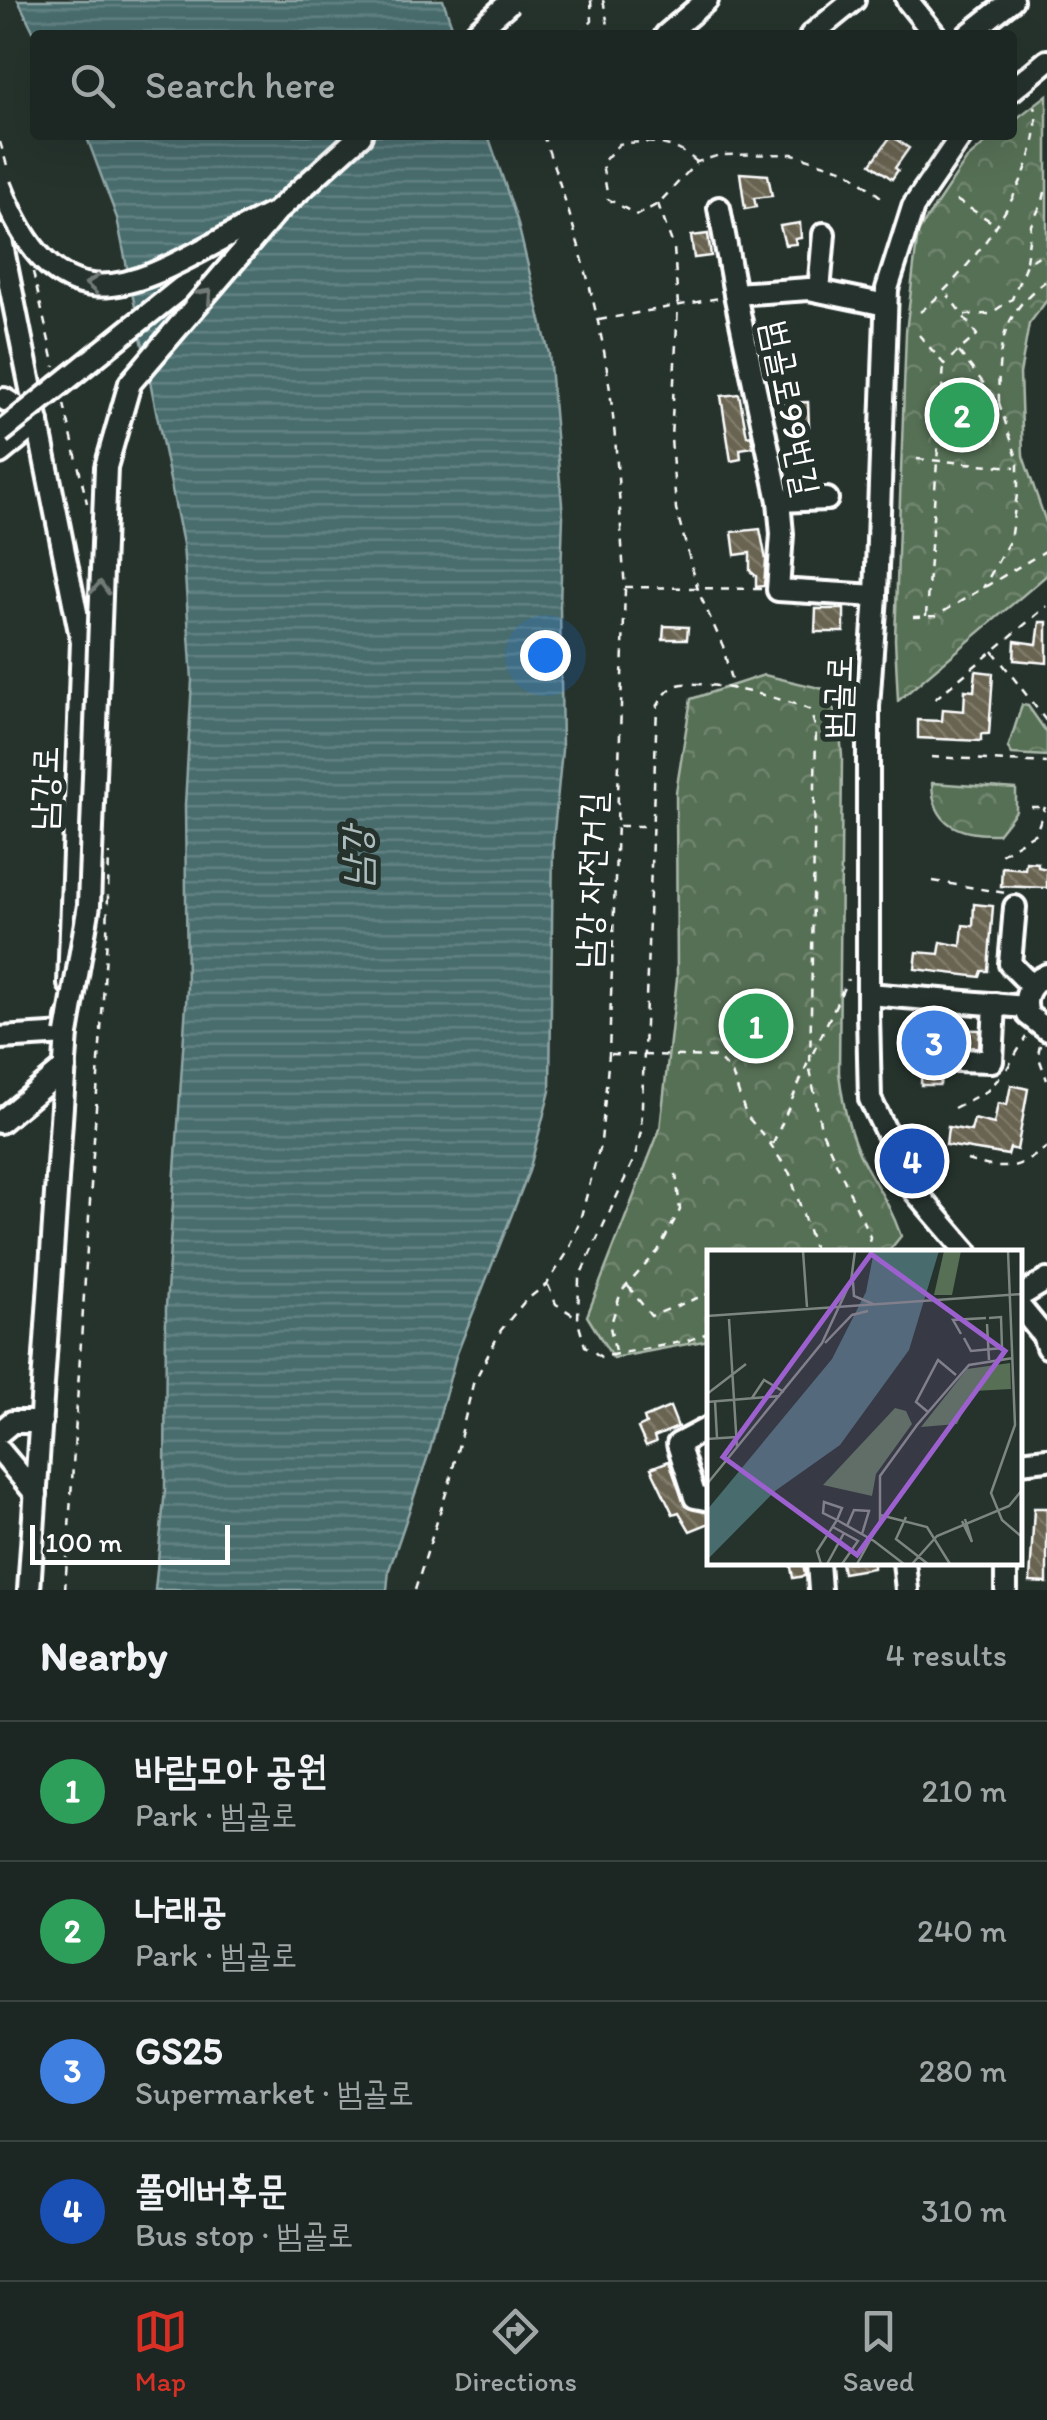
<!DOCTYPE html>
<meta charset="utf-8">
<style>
:root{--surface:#1c2622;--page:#252e2a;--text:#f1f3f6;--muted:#a0a5a5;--line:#3a4340;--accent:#d93025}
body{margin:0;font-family:Itim,"Poor Story",sans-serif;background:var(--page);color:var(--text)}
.scale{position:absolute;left:30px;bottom:25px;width:200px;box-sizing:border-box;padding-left:10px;border:5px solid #fff;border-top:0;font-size:28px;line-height:35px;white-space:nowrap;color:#fff;-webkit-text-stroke:8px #26332d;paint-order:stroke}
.you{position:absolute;left:545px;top:655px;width:35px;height:35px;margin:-25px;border:8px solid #fff;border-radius:50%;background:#1a73e8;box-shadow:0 0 0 15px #1a73e833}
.badge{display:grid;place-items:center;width:65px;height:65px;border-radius:50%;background:var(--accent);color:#fff;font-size:32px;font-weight:700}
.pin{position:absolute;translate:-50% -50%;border:5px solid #fff;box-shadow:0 2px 10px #0006}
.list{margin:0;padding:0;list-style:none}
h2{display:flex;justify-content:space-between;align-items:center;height:130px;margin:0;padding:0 40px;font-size:42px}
h2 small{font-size:32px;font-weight:400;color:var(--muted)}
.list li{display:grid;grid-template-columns:65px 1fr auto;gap:30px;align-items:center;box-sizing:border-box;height:140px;padding:0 40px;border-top:2px solid var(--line)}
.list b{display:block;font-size:38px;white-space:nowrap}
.list p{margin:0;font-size:32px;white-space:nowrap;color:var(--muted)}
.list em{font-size:32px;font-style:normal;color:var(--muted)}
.icon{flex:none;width:55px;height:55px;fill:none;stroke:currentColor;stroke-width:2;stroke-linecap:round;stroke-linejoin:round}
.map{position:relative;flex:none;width:1047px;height:1590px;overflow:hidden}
.search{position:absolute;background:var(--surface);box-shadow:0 10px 40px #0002;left:30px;right:30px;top:30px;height:110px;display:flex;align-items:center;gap:25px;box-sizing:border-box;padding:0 35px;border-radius:10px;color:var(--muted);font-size:38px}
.sheet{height:690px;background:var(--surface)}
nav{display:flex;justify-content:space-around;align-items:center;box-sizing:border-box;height:140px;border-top:2px solid var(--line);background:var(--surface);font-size:28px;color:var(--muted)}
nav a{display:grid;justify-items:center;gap:5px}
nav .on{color:var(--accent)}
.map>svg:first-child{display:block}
</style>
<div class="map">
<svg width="1047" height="1590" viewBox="0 0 1047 1590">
<defs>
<pattern id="forest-crowns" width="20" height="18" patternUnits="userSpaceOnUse" patternTransform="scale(2.5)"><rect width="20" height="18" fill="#577055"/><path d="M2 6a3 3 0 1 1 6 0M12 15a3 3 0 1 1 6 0" fill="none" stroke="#70856e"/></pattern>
<pattern id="water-rules" width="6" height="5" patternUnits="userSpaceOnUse" patternTransform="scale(2.5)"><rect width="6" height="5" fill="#486c6d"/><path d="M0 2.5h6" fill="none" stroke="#638283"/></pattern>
<pattern id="building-back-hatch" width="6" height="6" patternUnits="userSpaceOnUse" patternTransform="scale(2.5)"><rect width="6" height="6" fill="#696451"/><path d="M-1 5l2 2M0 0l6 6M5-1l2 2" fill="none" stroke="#807b6b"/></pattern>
</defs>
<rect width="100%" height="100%" fill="#26332d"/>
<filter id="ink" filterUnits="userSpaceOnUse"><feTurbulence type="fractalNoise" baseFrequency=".01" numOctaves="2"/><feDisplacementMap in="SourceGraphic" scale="20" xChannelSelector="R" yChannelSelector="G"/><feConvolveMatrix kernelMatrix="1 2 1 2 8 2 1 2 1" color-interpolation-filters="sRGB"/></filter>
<g filter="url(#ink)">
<g fill="url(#forest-crowns)" stroke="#abb8aa" stroke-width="2.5">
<polygon points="1047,95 1047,300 1029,324 1020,374 1023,456 1047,525 1047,575 898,701 895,639 906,332 918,232 967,159 995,135 1012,135 1012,122"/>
<path d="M764,675L824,689L839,721L842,756L839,1073C843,1105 849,1136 865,1165C880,1192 890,1205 901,1236L888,1252H710L709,1340L613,1358L587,1316L660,1129L677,979L676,792L691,699Z"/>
<polygon points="1022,705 1028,706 1047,733 1047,756 1012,754 1008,748"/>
<path d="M932,783L1016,789V811L998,834C960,835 933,826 932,783Z"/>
</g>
<g fill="url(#water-rules)" stroke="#91a7a7" stroke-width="2.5">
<polygon points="18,0 443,0 455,35 35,35"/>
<polygon points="86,135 488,135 517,220 549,354 563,516 560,606 562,750 553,842 550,1091 529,1171 456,1356 430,1450 389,1570 387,1590 155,1590 165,1490 166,1307 187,989 185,805 192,680 183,544 117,218"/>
</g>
<g fill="url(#building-back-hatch)" stroke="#fff" stroke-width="2.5">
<polygon points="891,136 909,148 895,168 898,170 892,179 871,164"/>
<polygon points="740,173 768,175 772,196 754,198 756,207 745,209"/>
<polygon points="800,223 801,238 795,239 796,244 785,245 780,226"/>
<polygon points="708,234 711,256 694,258 691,236"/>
<polygon points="739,394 747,436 751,435 753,447 740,449 741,459 731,461 721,396"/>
<polygon points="808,402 809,426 787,427 786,416 781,416 780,403"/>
<polygon points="760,529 766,560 764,586 756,587 756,576 750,571 750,553 735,555 732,532"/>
<polygon points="816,609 844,609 844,632 815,632"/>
<polygon points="1040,622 1047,622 1047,663 1014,660 1015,641 1037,644"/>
<polygon points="664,626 688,627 687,639 663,639"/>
<polygon points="976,671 993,673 989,734 981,734 981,741 918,738 918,720 942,721 943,709 964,711 965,690 974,691"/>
<polygon points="1026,862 1038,863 1038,867 1047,869 1047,888 1001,886 1002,867 1025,869"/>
<polygon points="974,904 993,906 988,971 982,971 980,977 915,969 917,952 939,954 941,942 961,946 963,925 973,926"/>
<polygon points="923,1029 980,1030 979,1047 944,1049 940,1085 921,1085"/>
<polygon points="1011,1085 1028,1089 1017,1150 1010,1148 1008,1155 946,1145 948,1127 971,1131 974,1119 994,1124 998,1103 1007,1105"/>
<polygon points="670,1407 678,1427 654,1437 656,1442 646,1446 638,1428 646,1424 644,1418"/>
<polygon points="669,1461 685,1506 710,1513 710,1523 690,1531 679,1512 673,1514 651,1468"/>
<polygon points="1034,1508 1047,1508 1047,1583 1030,1582"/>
<polygon points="790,1562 803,1562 805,1576 793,1578"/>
<polygon points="841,1562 873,1562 873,1568 843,1573"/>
</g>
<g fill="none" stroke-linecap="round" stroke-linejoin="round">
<defs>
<g id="minor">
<polyline points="907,0 935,35"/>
<polyline points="666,35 707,0"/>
<polyline points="811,35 854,0"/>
<polyline points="968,35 1012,0"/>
<polyline points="1012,90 1047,61"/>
<polyline points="962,135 913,207 887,289 876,596 868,707 868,1014 870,1099 914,1190 967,1252"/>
<polyline points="719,208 735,294"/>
<polyline points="0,235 82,642 69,984"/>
<polyline points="819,291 824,234"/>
<polyline points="60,385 277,211 361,135"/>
<polyline points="4,399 19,408 24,427"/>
<polyline points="0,453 38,422"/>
<polyline points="779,501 827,499"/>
<polyline points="876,596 778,590 782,534 779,501 735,294 809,289 886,305"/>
<polyline points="1015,907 1010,964 1031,985"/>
<path d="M1047,975C1029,983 1022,997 1028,1015L1047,1030"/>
<polyline points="868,994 1026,1007"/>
<polyline points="0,1038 67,1034"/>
<polyline points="956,1060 992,1061 995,1004"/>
<polyline points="0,1122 65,1068"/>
<polyline points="1020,1296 1047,1280"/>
<polyline points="1020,1307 1043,1335 1047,1347"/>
<polyline points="710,1427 678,1444 695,1497 710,1500"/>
<polyline points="0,1432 12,1422 41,1422"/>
<polyline points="0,1451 36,1494"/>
<polyline points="1020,1462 1047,1459"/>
<polyline points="818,1562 820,1590"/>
<polyline points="904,1562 907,1590"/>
<polyline points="29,1590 68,1018"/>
<polyline points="1006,1590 1006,1562"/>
</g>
</defs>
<use href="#minor" stroke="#fff" stroke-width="28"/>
<g stroke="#fff" stroke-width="2.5" stroke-dasharray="8 8" stroke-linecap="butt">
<polyline points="603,0 610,35"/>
<polyline points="579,35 592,21 591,0"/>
<polyline points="0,142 9,172"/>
<path d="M697,162C673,141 649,140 619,144L602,163L608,199L637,215L658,204L697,162L720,155L793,154L848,171L886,201"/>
<polyline points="1045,192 1043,201 1047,204"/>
<polyline points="956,200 997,225"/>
<polyline points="658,204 674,248 678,306 671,438 676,509 699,593 723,646 733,689"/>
<polyline points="1026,261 1031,225 1043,201"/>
<polyline points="33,272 55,367"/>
<path d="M920,312C969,275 1047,170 1035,106"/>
<polyline points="965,315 990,314 1012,299 1026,264 1047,251"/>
<polyline points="599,320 719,298"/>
<polyline points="919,335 944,364 977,335 948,295"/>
<polyline points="959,352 999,403 1018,461 1018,488 1010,540 983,588"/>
<path d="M999,402C997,349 1001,313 1047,280"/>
<polyline points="64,404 87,503"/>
<polyline points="917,459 1015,467"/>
<polyline points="625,587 761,589"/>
<polyline points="926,616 944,364"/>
<polyline points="913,617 936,616 1047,550"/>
<polyline points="993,651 1047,722"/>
<polyline points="935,699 1047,606"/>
<polyline points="931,757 1047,763"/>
<polyline points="1031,807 1047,807"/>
<polyline points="619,826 651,826"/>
<polyline points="1001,854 1036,833 1045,807"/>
<polyline points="933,881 1005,893"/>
<polyline points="1040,1045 1038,1055 1047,1080"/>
<polyline points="813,1053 848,979"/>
<polyline points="611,1054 717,1057 732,1073 746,1115 769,1142 790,1174 815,1252"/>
<polyline points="1007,1069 1026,1037"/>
<polyline points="954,1108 987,1091 1002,1075"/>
<polyline points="773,1144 809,1060"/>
<path d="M967,1160C1004,1171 1016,1171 1047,1147"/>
<polyline points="548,1285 556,1304 578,1318"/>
<polyline points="628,1286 651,1316 710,1293"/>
<path d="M710,1332L687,1341L601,1357L585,1346L578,1322L579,1278L635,1157L641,1131L657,707C663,697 666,690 678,685C699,678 789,699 810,710L816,729L810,1069L821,1129L870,1237L867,1252"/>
<polyline points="615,1351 610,1327 621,1292 658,1251 680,1210 676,1174"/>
<polyline points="65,1590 107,937 109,853"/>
<path d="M415,1590L450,1481L473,1384L501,1330L525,1301L547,1284L569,1250L580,1220L601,1142L609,1054L625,590C619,511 618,430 604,351C590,278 568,205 543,135"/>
</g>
<use href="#minor" stroke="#26332d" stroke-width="20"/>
<defs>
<g id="minor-bridge">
<polyline points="473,35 510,2"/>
<path d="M0,185C66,356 156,269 271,214"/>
<polyline points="0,433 60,385"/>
<polyline points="67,1034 89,905 106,467 130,383 277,211"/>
</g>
</defs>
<use href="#minor-bridge" stroke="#fff" stroke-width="28" stroke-linecap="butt"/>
<use href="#minor-bridge" stroke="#26332d" stroke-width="20"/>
</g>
<defs><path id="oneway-chevron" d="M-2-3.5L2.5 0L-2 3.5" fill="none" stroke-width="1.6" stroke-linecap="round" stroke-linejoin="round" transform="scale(2.5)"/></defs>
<g stroke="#727a76">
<use href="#oneway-chevron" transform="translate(92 284) rotate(-175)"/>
<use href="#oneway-chevron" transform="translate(206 295) rotate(-47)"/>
<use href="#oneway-chevron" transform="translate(100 588) rotate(-87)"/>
</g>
</g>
<g text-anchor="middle" stroke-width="10" stroke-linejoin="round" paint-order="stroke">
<g font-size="35" fill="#fff" stroke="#26332d">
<text transform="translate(791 408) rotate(79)" y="12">범골로99번길</text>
<text transform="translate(838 697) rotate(-88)" y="12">범골로</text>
<text transform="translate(44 788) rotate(-88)" y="12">남강로</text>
<text transform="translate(590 880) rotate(-88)" y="12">남강 자전거길</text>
</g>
<g font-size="38" font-style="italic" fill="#adbdbd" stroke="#26332d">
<text transform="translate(356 857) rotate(-90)" y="13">남강</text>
</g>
</g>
<g transform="translate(707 1250)">
<rect width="315" height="315" fill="#26332d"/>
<path d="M237,1H254L245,45H227ZM303,113L304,139L266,141L250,174L214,177L260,119ZM188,158L199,161L205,174L169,224L165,246L116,235Z" fill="#577055"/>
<path d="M167,1H232L202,100L133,195L68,241L0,310V260L125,109L159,42Z" fill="#486c6d"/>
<path fill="none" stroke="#7d8581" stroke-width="2.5" d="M96,1L100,57M301,1L308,175L284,243L295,270L315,287M146,32L147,46L166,54M0,66L315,44M22,69L30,198M280,74L282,110M254,84L246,70L279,68M257,88L264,101L295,98L294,67L282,68M118,93L145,65L161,61M0,144L39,114M45,148L57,130L77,142M8,151L10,188M0,152L73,146M221,162L209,152L231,110L249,125M0,189L30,187M0,234L115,93L144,31L148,1M173,265L220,277L243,314M199,267L189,289L221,314M255,271L265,292L258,269M140,276L147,260L162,261L155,284M126,277L151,291L135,314M114,314L110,301L130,270L135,258L117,252L116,263L130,270L167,291L197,314M120,314L137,283M150,314L173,272V226L210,175L262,115L306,108M205,314L230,286L302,256L315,240"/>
<path fill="#9c61cf" fill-opacity="0.15" stroke="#9c61cf" stroke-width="5" d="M164,4L298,101L150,305L16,207Z"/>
<rect width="315" height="315" fill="none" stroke="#fff" stroke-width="5"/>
</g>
</svg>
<div class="scale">100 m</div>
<div class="you"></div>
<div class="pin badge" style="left:756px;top:1026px;background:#2e9e5b">1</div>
<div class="pin badge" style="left:962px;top:415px;background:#2e9e5b">2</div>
<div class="pin badge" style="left:934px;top:1043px;background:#3f7fe0">3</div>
<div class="pin badge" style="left:912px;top:1161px;background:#1a4fb4">4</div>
<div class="search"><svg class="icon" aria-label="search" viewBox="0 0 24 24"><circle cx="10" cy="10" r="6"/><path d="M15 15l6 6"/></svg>Search here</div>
</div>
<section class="sheet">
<h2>Nearby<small>4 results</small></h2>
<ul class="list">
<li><span class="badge" style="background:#2e9e5b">1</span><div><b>바람모아 공원</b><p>Park · 범골로</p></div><em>210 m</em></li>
<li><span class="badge" style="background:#2e9e5b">2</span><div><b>나래공</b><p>Park · 범골로</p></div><em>240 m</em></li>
<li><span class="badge" style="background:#3f7fe0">3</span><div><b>GS25</b><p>Supermarket · 범골로</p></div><em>280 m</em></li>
<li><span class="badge" style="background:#1a4fb4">4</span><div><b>풀에버후문</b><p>Bus stop · 범골로</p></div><em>310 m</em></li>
</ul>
</section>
<nav>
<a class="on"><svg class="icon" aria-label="map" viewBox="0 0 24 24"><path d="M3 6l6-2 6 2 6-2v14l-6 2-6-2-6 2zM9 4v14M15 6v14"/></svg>Map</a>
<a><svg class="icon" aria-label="directions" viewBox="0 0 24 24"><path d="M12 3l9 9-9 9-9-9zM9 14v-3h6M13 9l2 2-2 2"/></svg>Directions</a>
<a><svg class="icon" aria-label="saved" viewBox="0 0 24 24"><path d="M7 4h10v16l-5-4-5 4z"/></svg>Saved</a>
</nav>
